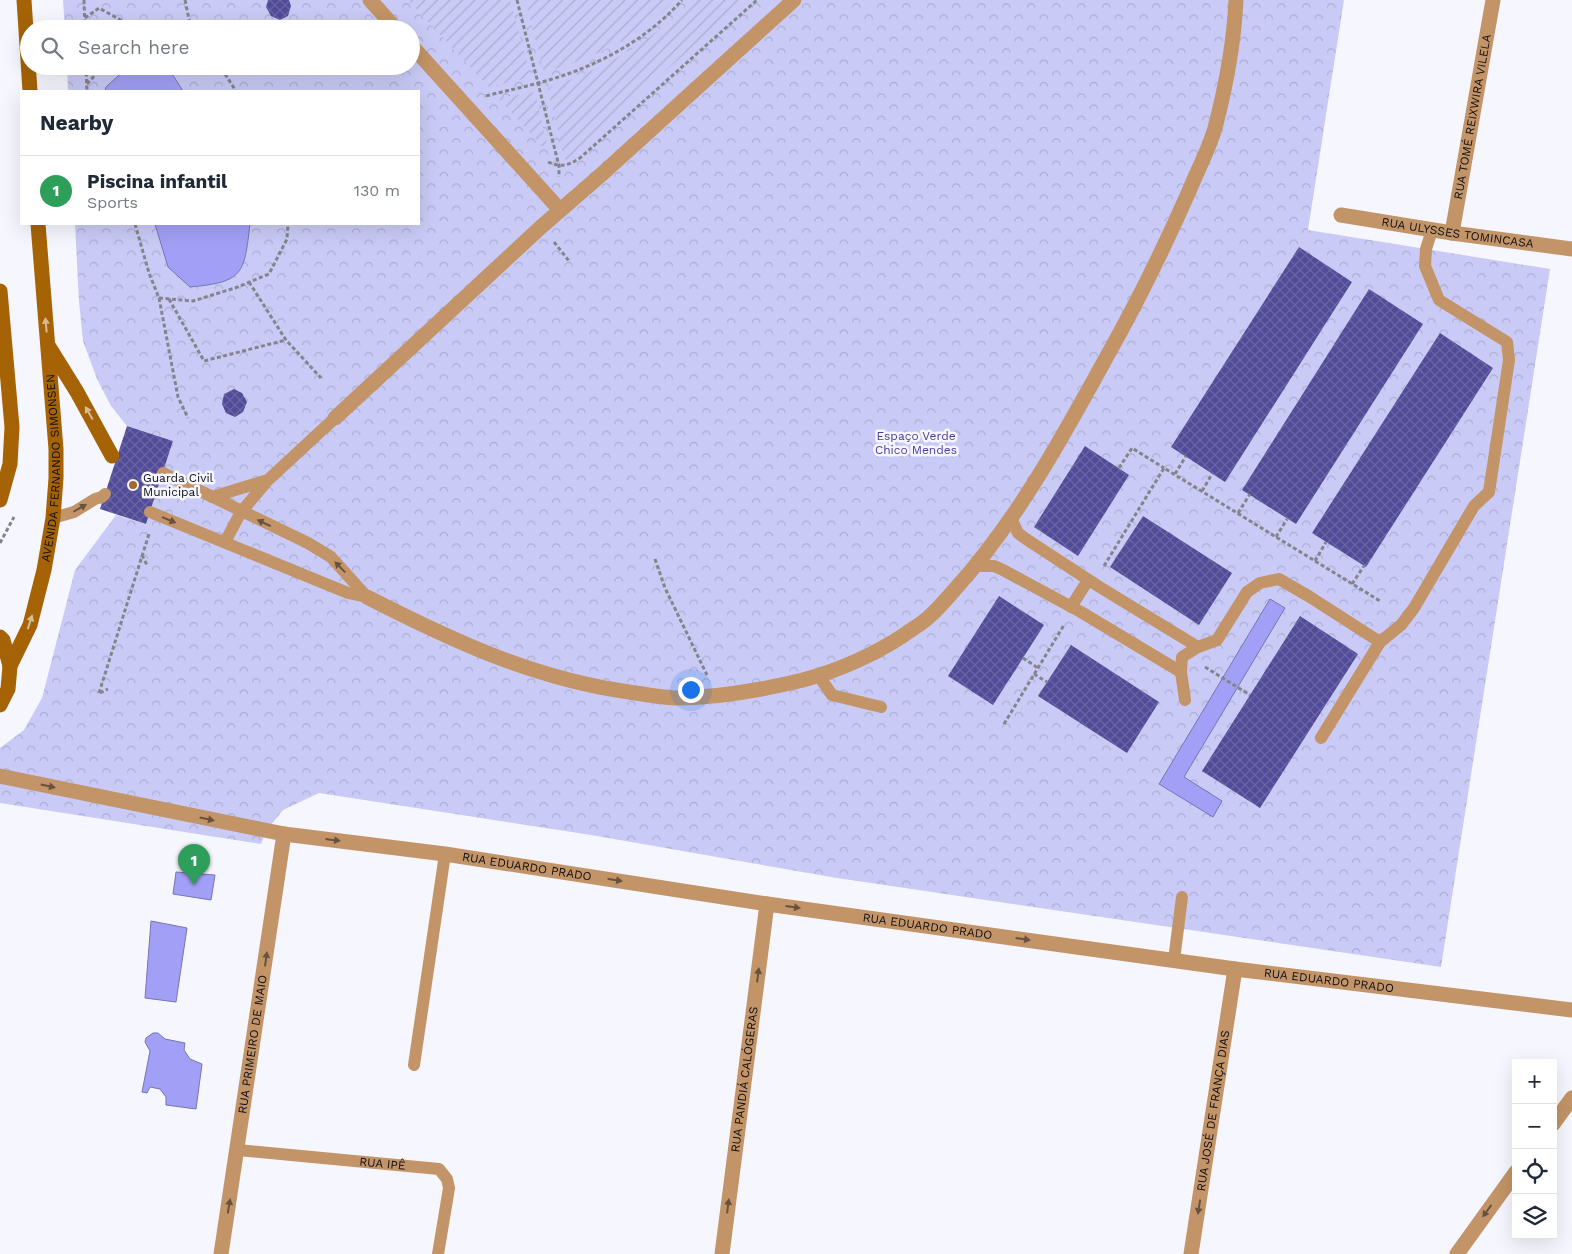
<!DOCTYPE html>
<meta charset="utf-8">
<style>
:root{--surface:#fff;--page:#f6f6f7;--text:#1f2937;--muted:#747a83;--line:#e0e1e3;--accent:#b45309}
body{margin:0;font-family:"Work Sans",sans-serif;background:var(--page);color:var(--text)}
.controls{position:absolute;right:15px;bottom:15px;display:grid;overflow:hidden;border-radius:0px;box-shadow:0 5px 20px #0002}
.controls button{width:45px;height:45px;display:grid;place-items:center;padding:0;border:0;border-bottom:1px solid var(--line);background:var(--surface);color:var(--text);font:25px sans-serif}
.you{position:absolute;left:690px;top:689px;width:18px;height:18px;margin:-12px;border:4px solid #fff;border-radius:50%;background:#1a73e8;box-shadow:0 0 0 8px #1a73e833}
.badge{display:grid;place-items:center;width:32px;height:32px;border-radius:50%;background:var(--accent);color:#fff;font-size:16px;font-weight:700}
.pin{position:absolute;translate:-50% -41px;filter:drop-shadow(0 1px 2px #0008)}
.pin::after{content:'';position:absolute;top:26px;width:18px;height:15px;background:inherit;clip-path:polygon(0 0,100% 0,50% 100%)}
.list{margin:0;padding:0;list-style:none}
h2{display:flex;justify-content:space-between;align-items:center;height:65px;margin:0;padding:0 20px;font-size:21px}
h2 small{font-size:16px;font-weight:400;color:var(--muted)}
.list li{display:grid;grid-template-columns:32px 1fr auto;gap:15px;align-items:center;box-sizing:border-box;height:70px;padding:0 20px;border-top:1px solid var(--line)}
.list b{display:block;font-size:19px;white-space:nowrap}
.list p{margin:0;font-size:16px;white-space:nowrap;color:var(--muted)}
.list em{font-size:16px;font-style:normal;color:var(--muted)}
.icon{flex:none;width:28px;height:28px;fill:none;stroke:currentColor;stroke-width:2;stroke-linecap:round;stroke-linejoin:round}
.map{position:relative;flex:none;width:1572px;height:1254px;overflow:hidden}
.search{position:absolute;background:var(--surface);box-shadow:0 5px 20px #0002;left:20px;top:20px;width:400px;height:55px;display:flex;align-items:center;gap:12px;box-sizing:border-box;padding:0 18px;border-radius:28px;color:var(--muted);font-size:19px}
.panel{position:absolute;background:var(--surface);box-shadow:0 5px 20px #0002;left:20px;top:90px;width:400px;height:135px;border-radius:0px}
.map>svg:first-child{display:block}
</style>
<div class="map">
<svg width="1572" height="1254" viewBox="0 0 1572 1254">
<defs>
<pattern id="park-crowns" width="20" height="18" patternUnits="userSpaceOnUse" patternTransform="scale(1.25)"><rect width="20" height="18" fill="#c9cbf6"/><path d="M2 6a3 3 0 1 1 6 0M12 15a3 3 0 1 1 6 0" fill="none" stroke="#abadd2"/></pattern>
<pattern id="garden-furrows" width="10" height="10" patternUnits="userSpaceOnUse" patternTransform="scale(1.25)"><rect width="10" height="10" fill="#c9cbf6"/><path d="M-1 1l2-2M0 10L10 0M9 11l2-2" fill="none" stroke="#abadd2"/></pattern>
<pattern id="building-cross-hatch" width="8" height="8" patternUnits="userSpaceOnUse" patternTransform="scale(1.25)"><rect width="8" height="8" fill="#514b99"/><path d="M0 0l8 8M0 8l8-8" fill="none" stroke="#6a66a1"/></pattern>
</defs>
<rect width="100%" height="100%" fill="#f6f6fe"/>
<polygon fill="url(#park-crowns)" points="63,0 1344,0 1308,230 1550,269 1441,967 837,878 591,835 319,793 283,810 266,831 261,844 0,803 0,748 24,730 42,698 75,570 116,515 146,524 173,441 127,426 111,406 97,379 83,341 79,302 75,224 419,224 419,91 68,91 67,66 411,66 411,29 65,29"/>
<g fill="url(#garden-furrows)">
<polygon points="408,0 510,0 531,77 489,87"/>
<path d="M525,0H674C640,37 591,59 544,72Z"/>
<path d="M693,0H745L566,160L564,158L548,88C606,68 648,44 693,0Z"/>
<polygon points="535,92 548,150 545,149 498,98"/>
</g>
<g fill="#a2a0f6" stroke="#7674b2">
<polygon points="129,66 167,66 183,91 105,91 106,87"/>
<path d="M155,224H250C244,274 244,282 190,287L168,267Z"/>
<polygon points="1270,599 1285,608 1184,777 1222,801 1213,817 1159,784"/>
<polygon points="176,872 215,875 211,900 173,894"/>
<polygon points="151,921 187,928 176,1002 145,998"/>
<polygon points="153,1033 158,1033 165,1039 185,1043 184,1050 190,1059 202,1064 196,1109 166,1105 166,1097 160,1089 150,1087 147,1093 142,1092 150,1051 145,1042 146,1038"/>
</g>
<g fill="url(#building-cross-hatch)">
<polygon points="268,0 289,0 291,6 288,16 280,20 271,16 266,7"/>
<polygon points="1299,247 1352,282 1225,482 1171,447"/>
<polygon points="1369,289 1423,324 1296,524 1242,490"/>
<polygon points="1440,333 1493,368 1366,567 1312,533"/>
<polygon points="234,389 242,393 247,402 243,412 235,417 226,413 222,404 224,394"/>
<polygon points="127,426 173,441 146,524 100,509"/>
<polygon points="1085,446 1129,475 1078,556 1034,527"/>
<polygon points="1143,516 1232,573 1199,625 1110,567"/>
<polygon points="999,596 1044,625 993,705 948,676"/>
<polygon points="1300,616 1358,654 1260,808 1202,771"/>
<polygon points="1071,645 1159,702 1127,753 1038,696"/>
</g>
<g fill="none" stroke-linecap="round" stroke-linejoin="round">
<g stroke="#84848b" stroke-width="3" stroke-dasharray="4 2.5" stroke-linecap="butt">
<polyline points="84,0 85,29"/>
<polyline points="185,0 191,29"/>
<polyline points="517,0 559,166 559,177"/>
<polyline points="85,18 99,8 135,28 151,29"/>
<polyline points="86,66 87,91"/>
<polyline points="215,66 223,71 236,91"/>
<polyline points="87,84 103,66"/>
<path d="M486,96C504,91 521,88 538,83C592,69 645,42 682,0"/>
<path d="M548,162C561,168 569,165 580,158L757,0"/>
<polyline points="135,224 149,273 159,298 178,397 188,418"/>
<polyline points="554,242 569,261"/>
<polyline points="249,282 286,340 321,378"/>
<polyline points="159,298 193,301 235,288 269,274 287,239 288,224"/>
<polyline points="169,299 204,361 286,340"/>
<polyline points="1119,468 1132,448 1164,468"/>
<polyline points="1175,474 1186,456"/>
<polyline points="1202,491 1212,474"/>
<polyline points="1238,513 1250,494"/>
<polyline points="1276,537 1287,519"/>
<polyline points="0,543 14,517"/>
<polyline points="142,555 147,565"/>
<polyline points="655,559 665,588 707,675"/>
<polyline points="1315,561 1326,542"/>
<polyline points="1104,566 1164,468 1380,601"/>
<polyline points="1352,584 1364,566"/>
<polyline points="1023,658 1038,668"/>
<polyline points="1205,667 1250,695"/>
<polyline points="1034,674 1047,682"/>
<polyline points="99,693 149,534"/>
<polyline points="100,693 108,689"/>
<polyline points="1004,724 1064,625"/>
</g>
<g stroke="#c29467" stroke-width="12">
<polyline points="163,473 308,543 331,557 367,597"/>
<polyline points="212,497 268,480"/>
<polyline points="150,512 348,593 367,597"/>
<polyline points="53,518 74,512 95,499 102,497 105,494"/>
<polyline points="1011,518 1018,533 1026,539 1098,586 1198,647"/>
<polyline points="225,542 241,512 268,480 335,418"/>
<polyline points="976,566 994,566 1001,569 1081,612 1181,672"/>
<polyline points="1071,607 1088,580"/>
<polyline points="819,676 832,695 881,707"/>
<polyline points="1185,700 1181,672 1182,657 1198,647 1217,640 1247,592 1260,583 1279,579 1310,597 1380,642 1401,625 1414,608 1474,506 1489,492 1509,360 1507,342 1439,300 1425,266 1426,249 1432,230"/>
<polyline points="1321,738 1380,642"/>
<polyline points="1174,960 1182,897"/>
<polyline points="414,1065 445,854"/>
<path id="s1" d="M238,1150L439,1169L447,1179L449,1188L438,1254"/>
</g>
<g stroke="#c29467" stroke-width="15">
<polyline points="370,0 396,29"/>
<polyline points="411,45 560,210"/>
<path id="s2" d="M1341,215L1452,233L1572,249"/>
<path id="s3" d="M1452,233L1493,0"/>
<polyline points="335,418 541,227 602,174 794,0"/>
<path d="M367,597C451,640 534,679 629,692C644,694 659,697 674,698C717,698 762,690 803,680C840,670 872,656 904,635C912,629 923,623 930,616C940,607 948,597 957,587C1018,519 1062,438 1106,358C1137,303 1165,246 1190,189C1198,169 1209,149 1215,128C1226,86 1234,44 1236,0"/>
<path id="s4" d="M0,776L284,834L445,854L767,904L1235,969L1572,1010"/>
<polyline points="1553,1124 1572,1098"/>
<path id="s5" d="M221,1254L284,834"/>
<path id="s6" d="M722,1254L767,904"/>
<path id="s7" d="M1191,1254L1235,969"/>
<polyline points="1457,1254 1516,1172"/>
</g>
<g stroke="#a56305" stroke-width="15">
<polyline points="24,0 30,91"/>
<polyline points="0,291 12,427 10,464 0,500"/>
<polyline points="49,347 77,392 112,456"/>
<polyline points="0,637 3,640 10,666"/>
<path id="s8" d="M0,705L8,689L10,666L30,625L44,570L53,518L56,478V449L38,224"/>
</g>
</g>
<defs><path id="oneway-solid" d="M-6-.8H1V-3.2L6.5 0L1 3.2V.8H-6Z" transform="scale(1.25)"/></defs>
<g fill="#d6bb9a">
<use href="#oneway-solid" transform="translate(46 325) rotate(-95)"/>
<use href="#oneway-solid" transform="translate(89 413) rotate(-120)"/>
<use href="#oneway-solid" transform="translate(30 622) rotate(-72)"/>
</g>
<g fill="#68523e">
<use href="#oneway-solid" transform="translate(80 508) rotate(-30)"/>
<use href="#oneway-solid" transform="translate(169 520) rotate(22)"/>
<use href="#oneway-solid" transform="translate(264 523) rotate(-155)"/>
<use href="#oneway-solid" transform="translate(340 567) rotate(-134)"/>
<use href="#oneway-solid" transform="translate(48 786) rotate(12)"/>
<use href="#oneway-solid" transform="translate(207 819) rotate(12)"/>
<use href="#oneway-solid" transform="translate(333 840) rotate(7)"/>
<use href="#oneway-solid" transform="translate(615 880) rotate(9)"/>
<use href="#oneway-solid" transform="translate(793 907) rotate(8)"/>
<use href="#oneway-solid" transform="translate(1023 939) rotate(8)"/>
<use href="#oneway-solid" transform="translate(266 959) rotate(-82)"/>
<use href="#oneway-solid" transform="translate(758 975) rotate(-83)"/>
<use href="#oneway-solid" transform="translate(229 1206) rotate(-81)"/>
<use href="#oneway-solid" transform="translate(728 1206) rotate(-83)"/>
<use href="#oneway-solid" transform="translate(1199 1207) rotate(99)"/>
<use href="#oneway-solid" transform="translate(1487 1211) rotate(126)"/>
</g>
<circle fill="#a46a2a" stroke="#f6f6fe" stroke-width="2" cx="133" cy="485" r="5"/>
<g text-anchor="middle" stroke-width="5" stroke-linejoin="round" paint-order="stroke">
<g font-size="12" fill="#0f0f15" stroke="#f6f6fe">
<text dy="4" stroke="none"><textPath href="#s3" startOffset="118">RUA TOMÉ REIXWIRA VILELA</textPath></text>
<text dy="4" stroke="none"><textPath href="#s2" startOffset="118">RUA ULYSSES TOMINCASA</textPath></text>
<text dy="4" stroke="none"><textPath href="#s8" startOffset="246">AVENIDA FERNANDO SIMONSEN</textPath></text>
<text dy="4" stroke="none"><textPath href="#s4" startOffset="535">RUA EDUARDO PRADO</textPath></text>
<text dy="4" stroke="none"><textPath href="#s4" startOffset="940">RUA EDUARDO PRADO</textPath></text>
<text dy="4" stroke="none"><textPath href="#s4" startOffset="1345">RUA EDUARDO PRADO</textPath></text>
<text dy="4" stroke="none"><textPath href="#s5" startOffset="212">RUA PRIMEIRO DE MAIO</textPath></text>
<text dy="4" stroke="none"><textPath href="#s6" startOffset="176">RUA PANDIÁ CALÓGERAS</textPath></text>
<text dy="4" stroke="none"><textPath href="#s7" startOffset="145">RUA JOSÉ DE FRANÇA DIAS</textPath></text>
<text dy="4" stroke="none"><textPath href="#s1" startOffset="145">RUA IPÊ</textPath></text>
</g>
<g font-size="12" fill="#483b9c" stroke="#f6f6fe">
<text x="916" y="440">Espaço Verde<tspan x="916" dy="14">Chico Mendes</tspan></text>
</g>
<g font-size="12" fill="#0f0f15" stroke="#f6f6fe" text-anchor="start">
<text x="143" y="482">Guarda Civil<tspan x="143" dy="14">Municipal</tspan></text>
</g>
</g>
</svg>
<div class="controls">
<button>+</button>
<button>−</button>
<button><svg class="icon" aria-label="locate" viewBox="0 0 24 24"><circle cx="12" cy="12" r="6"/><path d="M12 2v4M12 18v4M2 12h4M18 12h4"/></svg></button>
<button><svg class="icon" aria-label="layers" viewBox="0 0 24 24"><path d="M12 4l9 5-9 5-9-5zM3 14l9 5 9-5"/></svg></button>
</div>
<div class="you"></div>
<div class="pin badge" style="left:194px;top:885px;background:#2e9e5b">1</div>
<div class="search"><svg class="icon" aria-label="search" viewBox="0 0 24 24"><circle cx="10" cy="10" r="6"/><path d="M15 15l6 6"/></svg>Search here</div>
<section class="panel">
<h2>Nearby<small></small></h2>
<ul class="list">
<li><span class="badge" style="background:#2e9e5b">1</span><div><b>Piscina infantil</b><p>Sports</p></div><em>130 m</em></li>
</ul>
</section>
</div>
